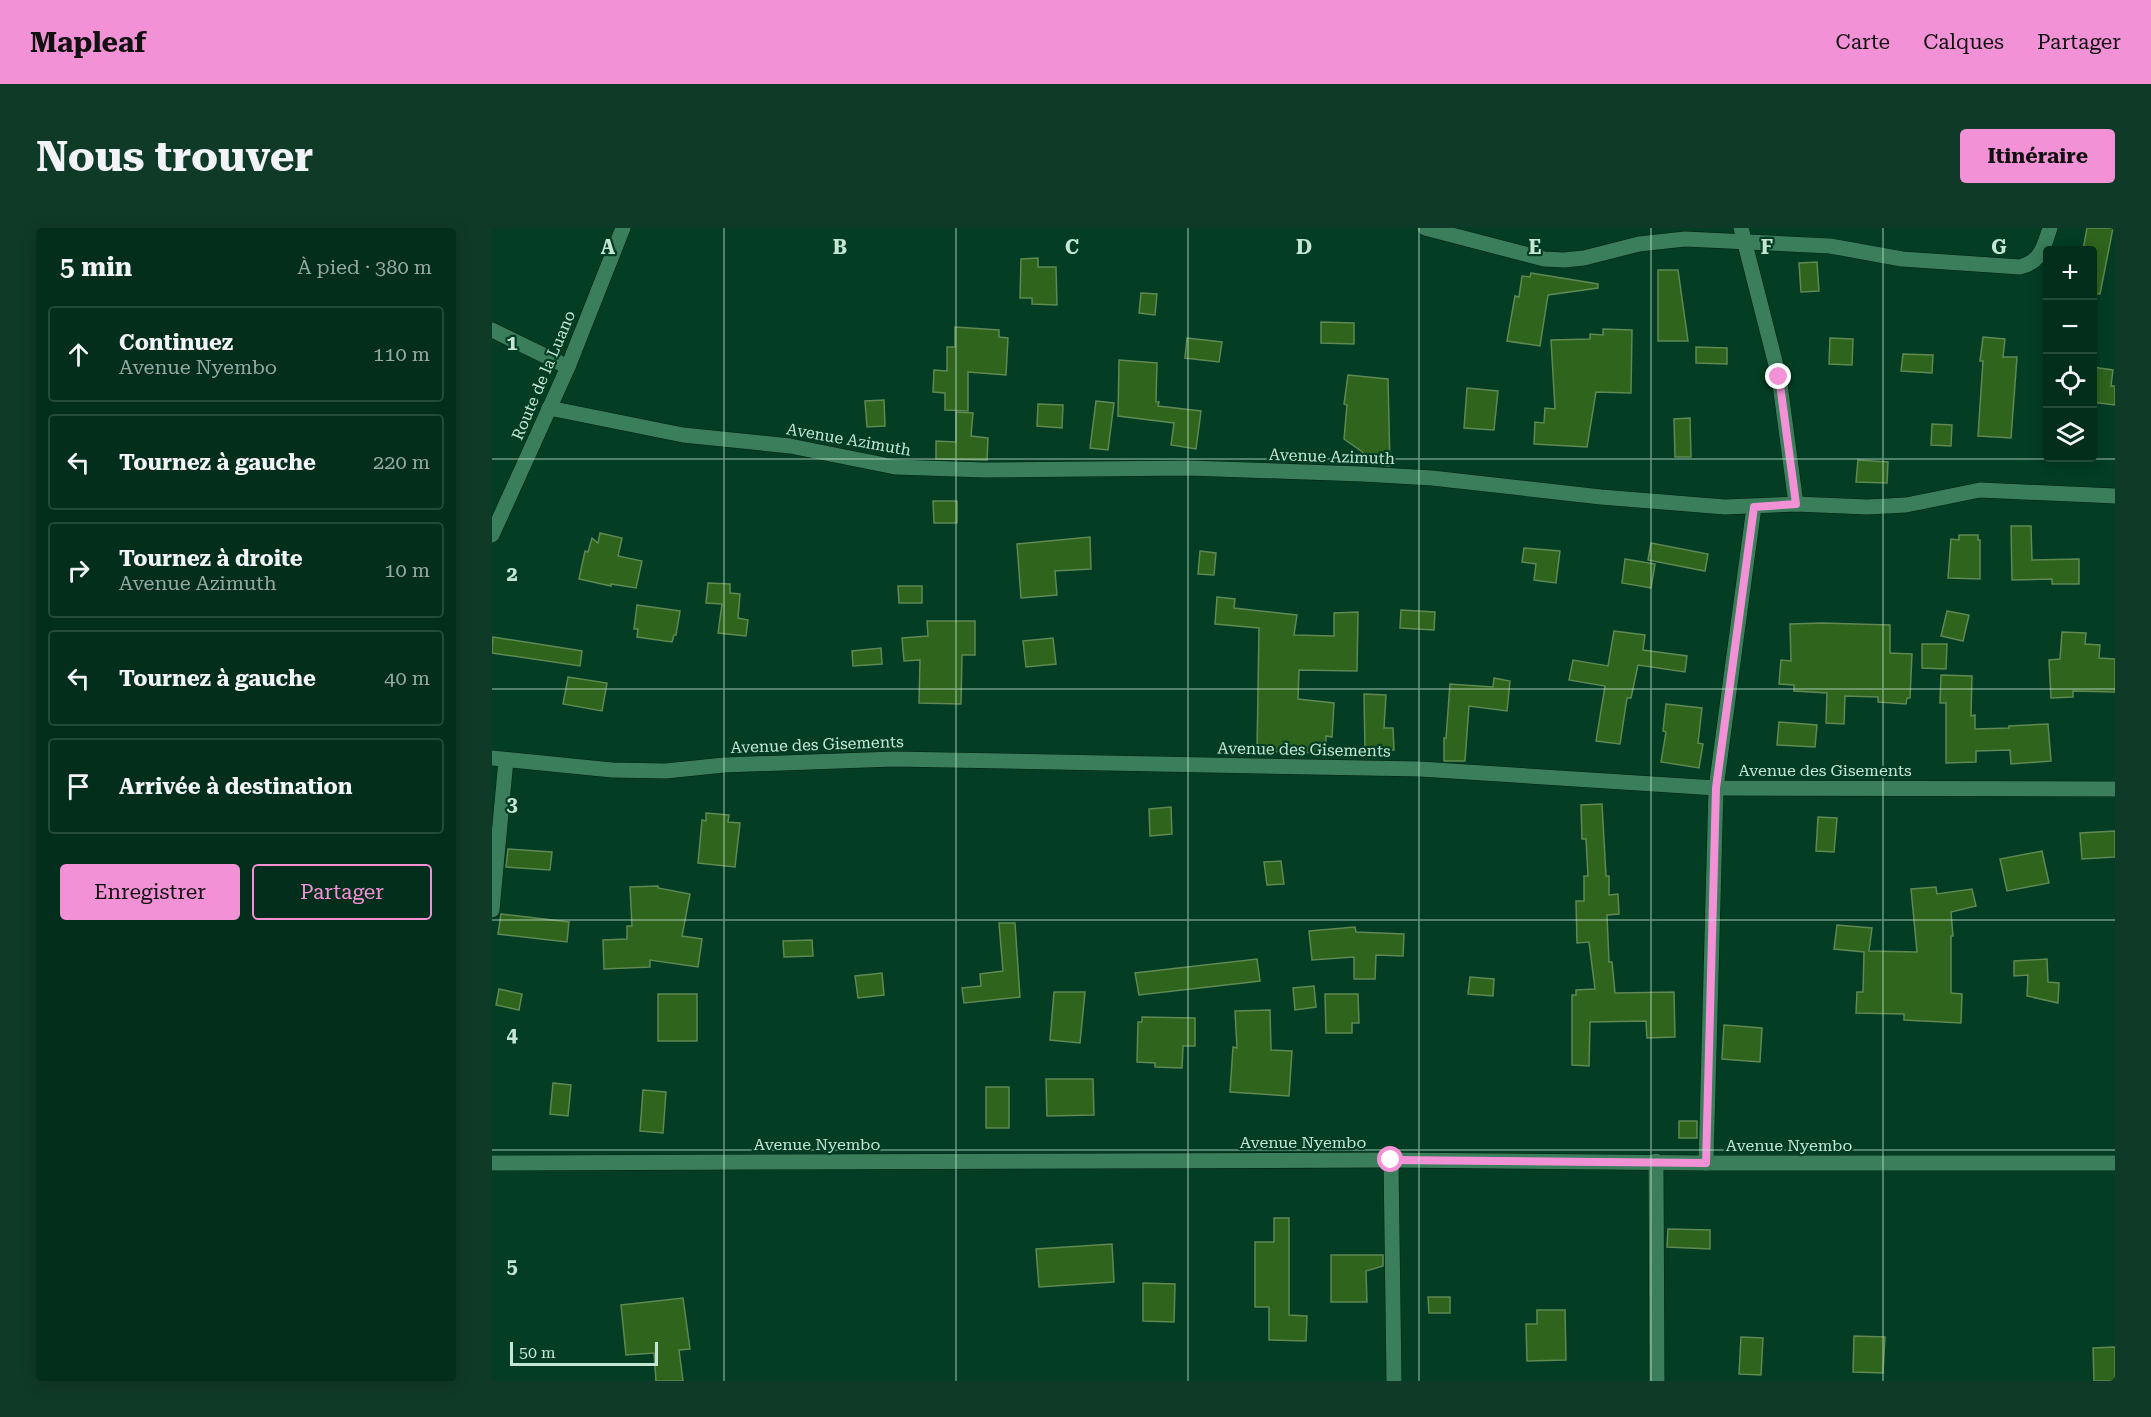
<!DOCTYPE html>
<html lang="fr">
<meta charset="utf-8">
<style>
:root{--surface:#022e1b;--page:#103a28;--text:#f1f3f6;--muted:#96a8a3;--line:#234a3a;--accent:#f391d6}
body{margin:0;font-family:"Roboto Serif",serif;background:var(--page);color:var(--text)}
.controls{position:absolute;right:18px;top:18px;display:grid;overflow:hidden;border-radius:6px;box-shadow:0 3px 15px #0003}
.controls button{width:54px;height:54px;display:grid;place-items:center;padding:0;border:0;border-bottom:2px solid var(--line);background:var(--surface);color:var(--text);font:30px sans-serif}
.scale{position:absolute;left:18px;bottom:15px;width:148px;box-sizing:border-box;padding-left:6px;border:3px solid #c4e6d2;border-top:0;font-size:16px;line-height:21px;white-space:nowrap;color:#c4e6d2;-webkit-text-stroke:4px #023d24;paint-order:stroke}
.stop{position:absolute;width:18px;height:18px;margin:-14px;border:4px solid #f391d6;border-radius:50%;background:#fff}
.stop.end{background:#f391d6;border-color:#fff;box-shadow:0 2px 6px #0008}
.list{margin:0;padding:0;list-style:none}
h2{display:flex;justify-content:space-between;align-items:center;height:78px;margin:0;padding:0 24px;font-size:26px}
h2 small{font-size:20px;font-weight:400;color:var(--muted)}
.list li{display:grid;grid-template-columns:39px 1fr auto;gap:18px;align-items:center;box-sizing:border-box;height:96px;margin:0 12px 12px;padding:0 12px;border:2px solid var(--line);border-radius:6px}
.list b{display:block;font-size:22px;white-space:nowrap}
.list p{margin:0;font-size:20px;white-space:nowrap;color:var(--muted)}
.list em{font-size:20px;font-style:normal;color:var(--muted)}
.actions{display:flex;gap:12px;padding:18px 24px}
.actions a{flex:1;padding:14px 0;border:2px solid var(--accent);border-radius:6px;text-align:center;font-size:21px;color:var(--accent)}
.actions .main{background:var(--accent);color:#111}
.icon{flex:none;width:33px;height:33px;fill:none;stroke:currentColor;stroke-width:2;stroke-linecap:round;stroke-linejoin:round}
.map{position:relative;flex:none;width:1623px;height:1153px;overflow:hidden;border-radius:6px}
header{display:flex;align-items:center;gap:36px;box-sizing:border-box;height:84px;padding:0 30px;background:var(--accent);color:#111}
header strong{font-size:28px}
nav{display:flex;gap:33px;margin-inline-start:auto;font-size:21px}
.intro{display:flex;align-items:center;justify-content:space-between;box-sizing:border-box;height:144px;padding:0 36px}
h1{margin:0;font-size:42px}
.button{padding:15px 27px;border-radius:6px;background:var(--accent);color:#111;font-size:21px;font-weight:700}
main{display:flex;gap:36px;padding:0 36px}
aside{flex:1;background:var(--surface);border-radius:6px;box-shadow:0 3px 15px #0003}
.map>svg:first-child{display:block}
</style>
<header>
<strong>Mapleaf</strong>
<nav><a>Carte</a><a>Calques</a><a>Partager</a></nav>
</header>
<div class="intro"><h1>Nous trouver</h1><a class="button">Itinéraire</a></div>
<main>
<aside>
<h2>5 min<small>À pied · 380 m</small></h2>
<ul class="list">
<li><svg class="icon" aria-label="ahead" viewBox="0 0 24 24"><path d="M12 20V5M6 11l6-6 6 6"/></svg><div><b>Continuez</b><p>Avenue Nyembo</p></div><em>110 m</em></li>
<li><svg class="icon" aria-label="left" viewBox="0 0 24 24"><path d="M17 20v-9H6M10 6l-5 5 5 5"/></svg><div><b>Tournez à gauche</b></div><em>220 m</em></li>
<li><svg class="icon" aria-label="right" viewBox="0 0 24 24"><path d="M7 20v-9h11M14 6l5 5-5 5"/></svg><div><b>Tournez à droite</b><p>Avenue Azimuth</p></div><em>10 m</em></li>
<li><svg class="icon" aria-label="left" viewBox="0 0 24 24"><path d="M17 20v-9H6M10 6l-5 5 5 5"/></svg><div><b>Tournez à gauche</b></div><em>40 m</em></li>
<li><svg class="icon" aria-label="arrive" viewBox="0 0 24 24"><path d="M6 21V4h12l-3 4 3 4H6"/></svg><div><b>Arrivée à destination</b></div></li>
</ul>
<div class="actions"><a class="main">Enregistrer</a><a>Partager</a></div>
</aside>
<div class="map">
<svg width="1623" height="1153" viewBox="0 0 1623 1153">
<rect width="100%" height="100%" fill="#023d24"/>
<g fill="#2f641d" stroke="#5f8853" stroke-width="1.5">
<polygon points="1595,0 1621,0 1608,66 1600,65 1600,22 1591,22"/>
<polygon points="546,30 546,39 564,39 565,77 540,76 540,70 528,70 529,31"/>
<polygon points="1325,34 1327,63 1309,64 1307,35"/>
<polygon points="1166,42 1186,42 1196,113 1166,113"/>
<polygon points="1039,45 1106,56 1106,60 1056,67 1048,118 1015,113 1023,68 1027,69 1030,48 1038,49"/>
<polygon points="649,65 665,66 663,87 647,85"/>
<polygon points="829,94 862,95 862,116 829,115"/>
<polygon points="463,99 507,102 507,109 516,110 514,147 476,144 476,183 453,182 453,165 441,164 442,142 455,143 455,119 463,119"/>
<polygon points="1111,101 1140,102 1139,165 1104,164 1095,219 1042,216 1043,194 1052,195 1053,180 1063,181 1059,112 1098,111 1098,106 1111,107"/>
<polygon points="1491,109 1513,111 1511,129 1525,129 1519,210 1486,208 1491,133 1488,133"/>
<polygon points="695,110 730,114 727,134 693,130"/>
<polygon points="1338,110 1361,111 1360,137 1337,136"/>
<polygon points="1204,119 1235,120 1235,136 1204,135"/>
<polygon points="1411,126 1441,127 1440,145 1409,143"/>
<polygon points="627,132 665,135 664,174 667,174 666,178 709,183 704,221 679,217 682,195 626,188"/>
<polygon points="1600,139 1621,142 1619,158 1623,158 1623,177 1600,174"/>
<polygon points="856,147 896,151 898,238 889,237 852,211 855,177 852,176"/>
<polygon points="975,160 1006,163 1002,202 972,200"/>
<polygon points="392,172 393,198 375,199 373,173"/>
<polygon points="604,173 622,175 616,222 598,220"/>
<polygon points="546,176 571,177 570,200 545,198"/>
<polygon points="464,184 481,185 479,208 496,210 495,232 444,231 444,213 464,214"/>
<polygon points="1198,190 1199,229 1183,229 1182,191"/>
<polygon points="1440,196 1460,197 1459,218 1439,217"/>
<polygon points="1366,232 1396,234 1395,255 1364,254"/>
<polygon points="441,273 465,273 465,295 442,295"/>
<polygon points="1519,298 1539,298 1540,332 1587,331 1587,356 1560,356 1560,351 1520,352"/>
<polygon points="108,305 130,310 126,328 150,333 144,360 119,356 119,358 87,351 93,323 96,324 100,310 106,315"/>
<polygon points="1467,307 1486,307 1486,312 1488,312 1488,351 1456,350 1459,311 1467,312"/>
<polygon points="598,309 599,341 563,343 565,367 529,370 525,316"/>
<polygon points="1159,315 1216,326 1213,343 1156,332"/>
<polygon points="1032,320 1068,323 1064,355 1042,352 1044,336 1030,334"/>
<polygon points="708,323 724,325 722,347 706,346"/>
<polygon points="1133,331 1163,336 1159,360 1130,355"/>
<polygon points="216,355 238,356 238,365 248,366 246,390 256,392 254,408 226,405 230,376 214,375"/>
<polygon points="406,358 430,358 430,375 407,375"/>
<polygon points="725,369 743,371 742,380 805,387 802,407 842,408 842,385 866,384 865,443 807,442 806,471 842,475 840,509 834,508 834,525 765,523 767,400 723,396"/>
<polygon points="145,377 188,383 184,407 182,407 180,414 145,409 146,401 142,401"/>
<polygon points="909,382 943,384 942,402 908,400"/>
<polygon points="1455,383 1477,387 1471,413 1449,408"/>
<polygon points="435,393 483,393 483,427 470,427 469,476 427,475 428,432 412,433 410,410 436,408"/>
<polygon points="1330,395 1398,397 1398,425 1420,426 1418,470 1415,470 1414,476 1386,474 1386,469 1353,468 1352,496 1334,495 1335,465 1302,463 1302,457 1287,456 1289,432 1299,433 1298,396"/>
<polygon points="1122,403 1153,407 1151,422 1195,428 1193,444 1146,437 1139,470 1135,470 1128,516 1104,513 1113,458 1077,452 1081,432 1116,438"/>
<polygon points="1570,404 1594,405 1593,416 1608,417 1607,430 1623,431 1623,464 1581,463 1581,469 1559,470 1557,432 1568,431"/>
<polygon points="1,409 90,423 88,438 0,425"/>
<polygon points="561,410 564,436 534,439 531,413"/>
<polygon points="1430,416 1455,416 1454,441 1430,440"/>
<polygon points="389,420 390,436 361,438 360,423"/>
<polygon points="1449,447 1480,448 1479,488 1483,487 1483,501 1517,500 1517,498 1556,496 1559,533 1519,536 1518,522 1484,523 1484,534 1454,535 1454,475 1448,475"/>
<polygon points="76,449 115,455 110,483 71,476"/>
<polygon points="1002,450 1018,453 1015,483 977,478 973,533 952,533 952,510 954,510 958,456 1001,459"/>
<polygon points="872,466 894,467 892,500 901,500 902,522 873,523"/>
<polygon points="1174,476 1210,480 1206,515 1211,516 1207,540 1169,534 1174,504 1171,503"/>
<polygon points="1287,494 1325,497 1323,519 1285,517"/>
<polygon points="1110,576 1114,648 1117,648 1117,667 1126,666 1127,686 1115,687 1117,734 1120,734 1123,765 1182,764 1183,809 1155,810 1154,793 1098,794 1097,838 1080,837 1080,767 1084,767 1084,762 1103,761 1097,714 1085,715 1084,673 1092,673 1092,648 1096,648 1094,611 1090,611 1089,577"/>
<polygon points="679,579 680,606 658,608 657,581"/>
<polygon points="214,585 237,587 236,594 248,595 243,639 206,635 210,592 214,593"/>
<polygon points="1326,589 1345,590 1342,624 1324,623"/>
<polygon points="1623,603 1623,629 1590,631 1588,605"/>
<polygon points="16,621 60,624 58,642 14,639"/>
<polygon points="1550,623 1557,655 1515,663 1508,631"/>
<polygon points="789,633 792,656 775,657 772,634"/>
<polygon points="166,658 166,660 198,666 190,708 210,711 206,739 158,732 158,739 112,741 111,712 135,711 135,698 140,698 138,659"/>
<polygon points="1444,659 1445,666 1480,661 1484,678 1459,684 1461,708 1459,708 1459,765 1470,766 1469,795 1412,792 1412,786 1364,785 1365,764 1371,764 1372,724 1342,721 1345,697 1380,700 1377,723 1425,724 1419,661"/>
<polygon points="9,686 77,694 75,714 6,706"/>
<polygon points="507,695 523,695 528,769 472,775 470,760 489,758 488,746 511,743"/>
<polygon points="863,699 864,704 912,706 911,728 884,727 883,751 862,751 862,729 820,732 817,703"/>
<polygon points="320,712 321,728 292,729 291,713"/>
<polygon points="765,731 768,753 647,767 643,745"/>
<polygon points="1555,731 1556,754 1567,755 1566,775 1535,768 1536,747 1522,748 1522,733"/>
<polygon points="390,745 392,767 366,770 363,748"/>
<polygon points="978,749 1002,751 1001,768 976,766"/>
<polygon points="822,758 824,779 803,782 801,760"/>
<polygon points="7,761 30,766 27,782 4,777"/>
<polygon points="562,764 593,764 588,815 558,812"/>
<rect x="166" y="766" width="39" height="47"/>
<polygon points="833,766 866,766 867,795 860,795 860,805 834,805"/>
<polygon points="778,782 779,822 800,823 797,868 738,864 741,819 745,820 743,783"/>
<polygon points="650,789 703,790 703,818 691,818 690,840 663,839 663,835 645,834 646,794 650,794"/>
<polygon points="1232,797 1270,800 1268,834 1230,831"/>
<polygon points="554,851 601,851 602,887 555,888"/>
<polygon points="61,855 79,857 76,888 58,886"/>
<rect x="494" y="859" width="23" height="41"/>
<polygon points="151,862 174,864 171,905 148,903"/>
<rect x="1187" y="893" width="18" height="17"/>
<polygon points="782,990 797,990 797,1087 815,1088 814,1113 777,1112 777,1079 763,1079 763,1014 782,1014"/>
<polygon points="1176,1001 1218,1002 1218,1021 1175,1019"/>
<polygon points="620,1016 622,1054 547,1059 544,1021"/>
<polygon points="839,1027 891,1027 891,1038 874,1043 875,1074 839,1074"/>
<polygon points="651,1055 683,1056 682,1094 651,1093"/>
<polygon points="936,1069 958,1069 958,1085 937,1085"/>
<polygon points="191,1070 198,1121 187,1122 191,1153 164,1153 162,1125 134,1127 129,1077"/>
<polygon points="1045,1082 1073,1082 1074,1132 1035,1133 1034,1096 1045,1096"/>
<polygon points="1362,1108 1393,1109 1391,1145 1361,1144"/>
<polygon points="1249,1109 1271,1110 1269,1147 1247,1146"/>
<polygon points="1623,1119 1623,1153 1602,1153 1601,1120"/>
</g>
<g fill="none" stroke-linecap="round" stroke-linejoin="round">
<defs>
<g id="minor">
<path d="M933,0L1052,31L1072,32L1092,30L1147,16L1193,11L1338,18L1410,31L1528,39C1549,34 1552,18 1558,0"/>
<polyline points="1249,0 1287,149 1304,276"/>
<polyline points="0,102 76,139"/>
<polyline points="57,180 191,207 298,218 403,239 493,242 697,240 870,246 940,250 1109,269 1233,279 1304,276 1375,279 1414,277 1488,262 1623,268"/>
<polyline points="0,307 76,139 131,0"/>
<polyline points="0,530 120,542 174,543 232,537 402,531 928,541 1224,560 1623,561"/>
<polyline points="0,682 14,532"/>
<polyline points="899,932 902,1153"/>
<polyline points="1164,933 1165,1153"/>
<polyline points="0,935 899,932 1214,935 1623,935"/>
<polyline points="1214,935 1224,560 1262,279"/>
</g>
</defs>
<use href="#minor" stroke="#002110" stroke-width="16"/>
<use href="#minor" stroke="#3a7e5b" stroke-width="15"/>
</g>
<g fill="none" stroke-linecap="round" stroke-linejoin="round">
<polyline stroke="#f391d6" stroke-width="8" points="899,932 1214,935 1224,560 1262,279 1304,276 1287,149"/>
</g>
<path fill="none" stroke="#c4e6d2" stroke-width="1.5" stroke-opacity="0.55" d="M232,0V1153M464,0V1153M696,0V1153M927,0V1153M1159,0V1153M1391,0V1153M0,231H1623M0,461H1623M0,692H1623M0,922H1623"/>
<g text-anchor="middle" stroke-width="4.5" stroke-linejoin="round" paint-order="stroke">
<g font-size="16" fill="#c4e6d2" stroke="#023d24">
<text transform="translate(51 147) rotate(-67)" y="6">Route de la Luano</text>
<text transform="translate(357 211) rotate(10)" y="6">Avenue Azimuth</text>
<text transform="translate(840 228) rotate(2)" y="6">Avenue Azimuth</text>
<text transform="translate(325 516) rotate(-2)" y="6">Avenue des Gisements</text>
<text transform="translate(812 521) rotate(1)" y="6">Avenue des Gisements</text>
<text x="1333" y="548">Avenue des Gisements</text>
<text x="811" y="920">Avenue Nyembo</text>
<text x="325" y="922">Avenue Nyembo</text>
<text x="1297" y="923">Avenue Nyembo</text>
</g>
</g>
<g font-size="20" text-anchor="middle" font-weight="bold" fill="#c4e6d2" stroke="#023d24" stroke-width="4.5" stroke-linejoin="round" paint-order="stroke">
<text x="116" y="26">A</text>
<text x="348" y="26">B</text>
<text x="580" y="26">C</text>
<text x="812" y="26">D</text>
<text x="1043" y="26">E</text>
<text x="1275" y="26">F</text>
<text x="1507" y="26">G</text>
<text x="20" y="122">1</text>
<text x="20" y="353">2</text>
<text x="20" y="583">3</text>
<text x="20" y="814">4</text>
<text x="20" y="1045">5</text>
</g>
</svg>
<div class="controls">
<button>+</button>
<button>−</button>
<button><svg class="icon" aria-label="locate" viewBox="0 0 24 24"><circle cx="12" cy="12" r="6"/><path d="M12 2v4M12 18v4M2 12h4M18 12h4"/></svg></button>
<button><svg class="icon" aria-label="layers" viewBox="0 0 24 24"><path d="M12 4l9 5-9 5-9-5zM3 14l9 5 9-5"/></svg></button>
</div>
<div class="scale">50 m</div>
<div class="stop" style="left:899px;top:932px"></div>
<div class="stop end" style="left:1287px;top:149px"></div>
</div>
</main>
